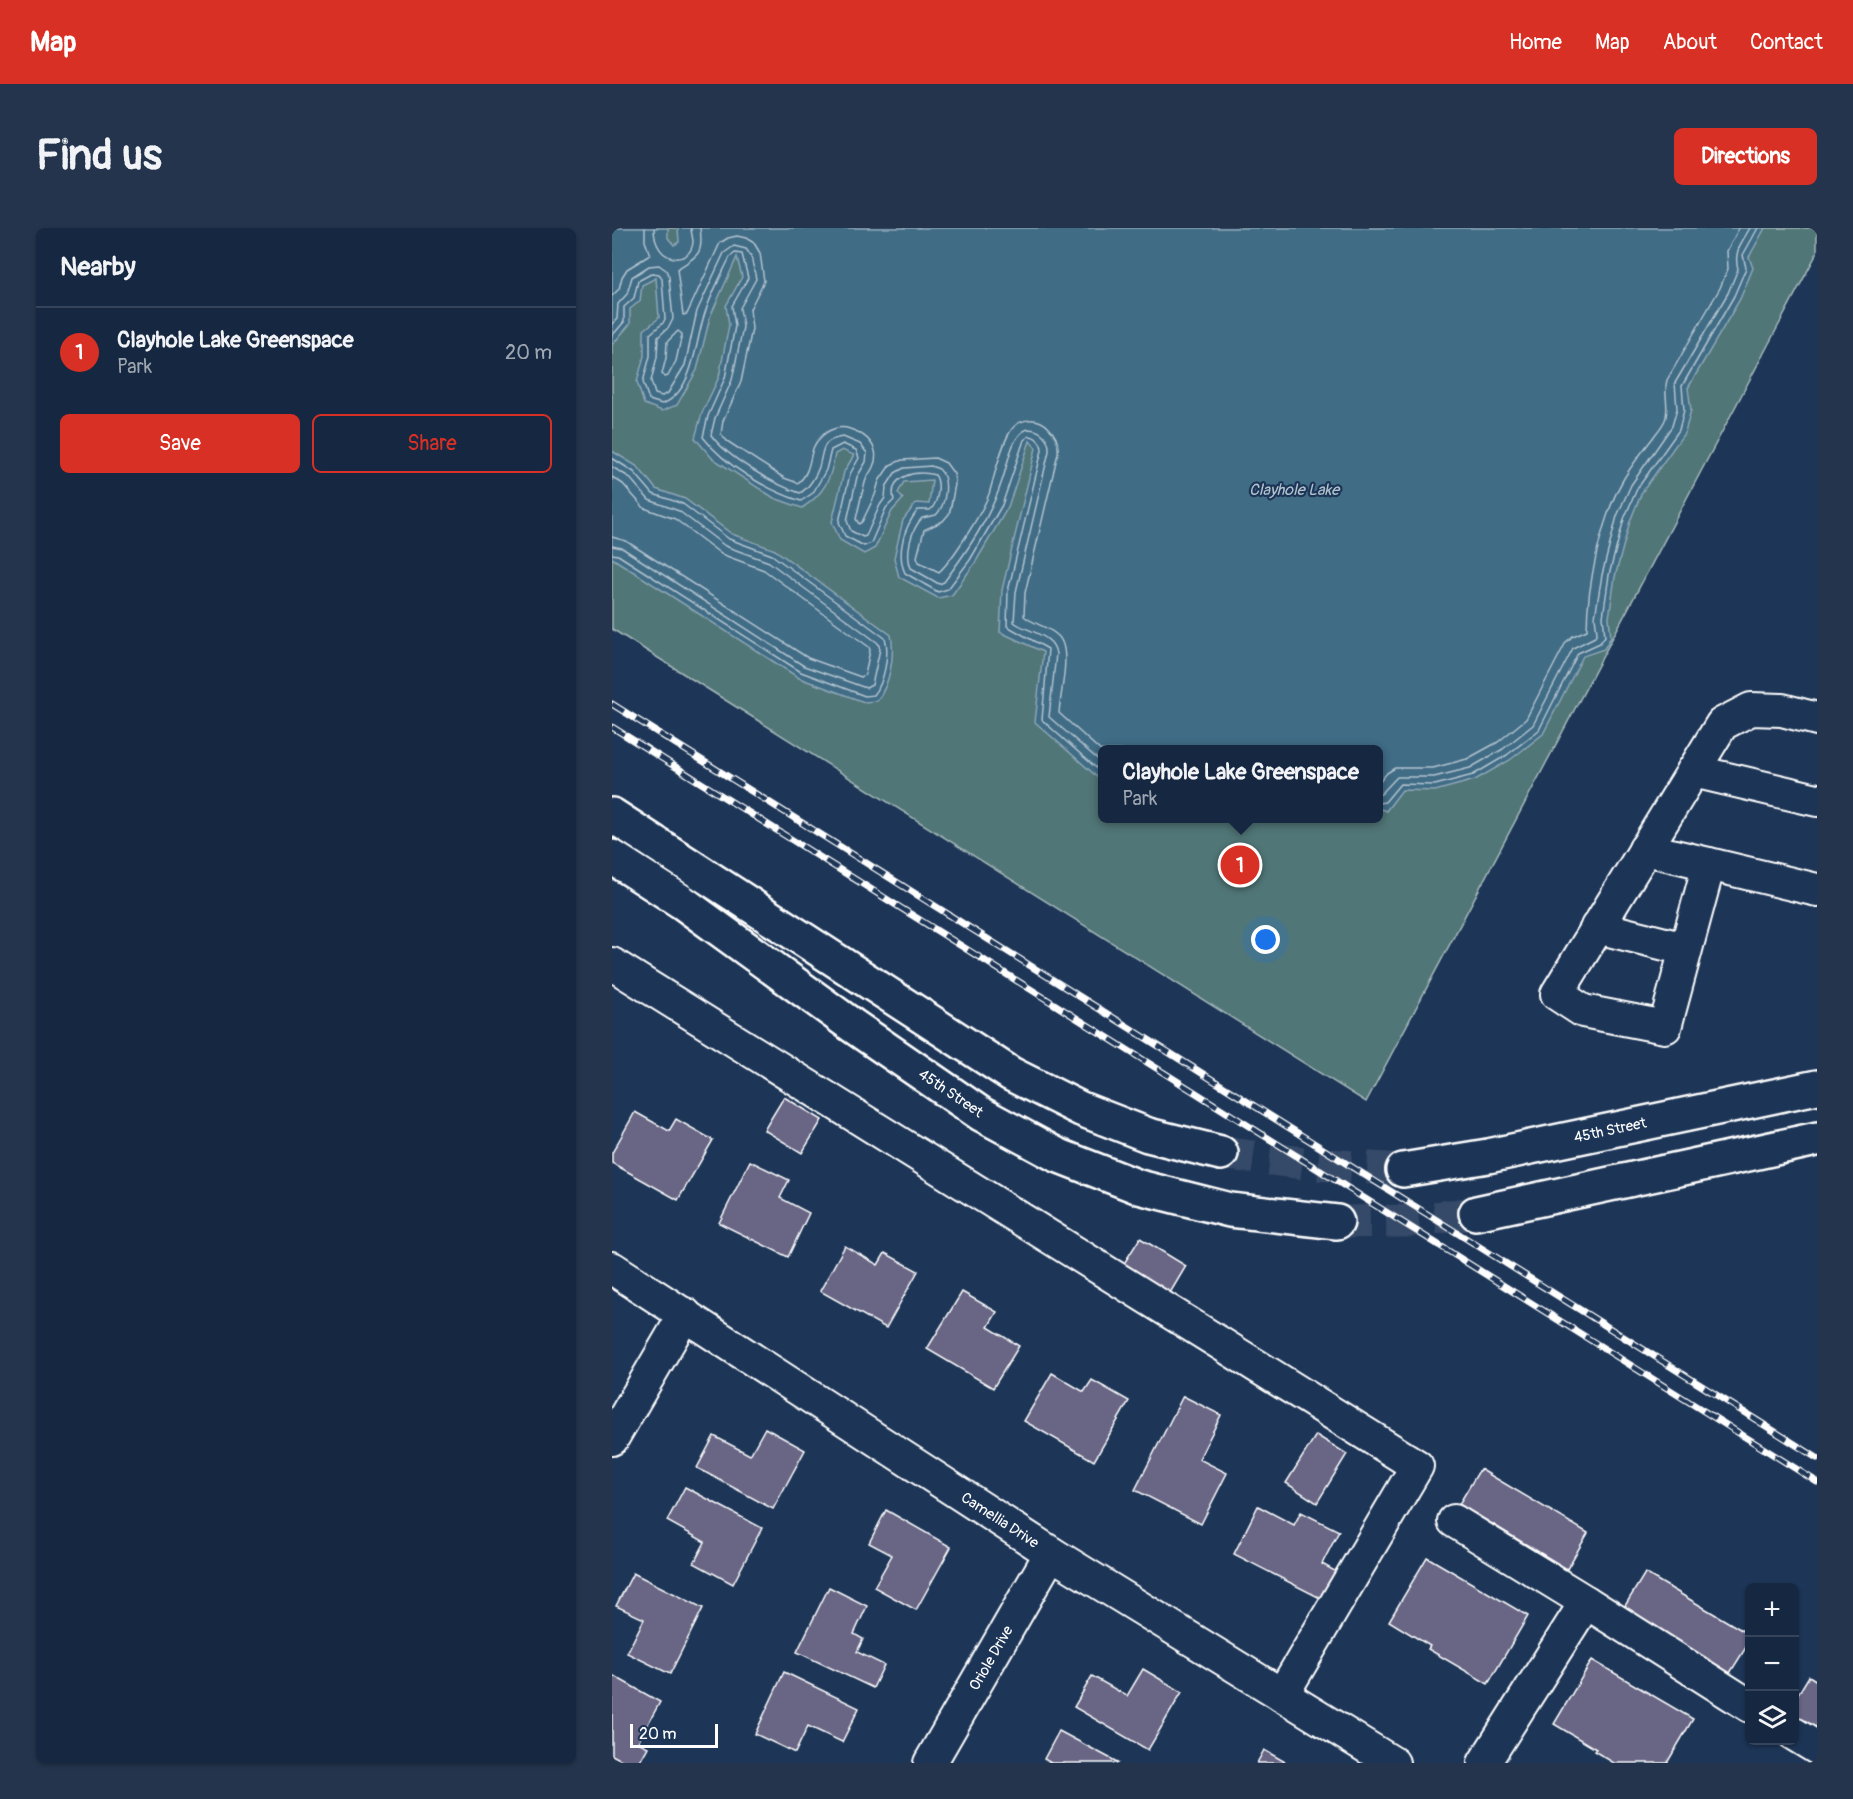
<!DOCTYPE html>
<meta charset="utf-8">
<style>
:root{--surface:#162841;--page:#23344c;--text:#f1f3f6;--muted:#9ea6b1;--line:#35445a;--accent:#d93025}
body{margin:0;font-family:Pangolin,sans-serif;background:var(--page);color:var(--text)}
.controls{position:absolute;right:18px;bottom:18px;display:grid;overflow:hidden;border-radius:9px;box-shadow:0 2px 4px #0004}
.controls button{width:54px;height:54px;display:grid;place-items:center;padding:0;border:0;border-bottom:2px solid var(--line);background:var(--surface);color:var(--text);font:30px sans-serif}
.scale{position:absolute;left:18px;bottom:15px;width:88px;box-sizing:border-box;padding-left:6px;border:3px solid #fff;border-top:0;font-size:16px;line-height:21px;white-space:nowrap;color:#fff;-webkit-text-stroke:4px #1d3557;paint-order:stroke}
.you{position:absolute;left:654px;top:712px;width:21px;height:21px;margin:-15px;border:4px solid #fff;border-radius:50%;background:#1a73e8;box-shadow:0 0 0 9px #1a73e833}
.badge{display:grid;place-items:center;width:39px;height:39px;border-radius:50%;background:var(--accent);color:#fff;font-size:20px;font-weight:700}
.pin{position:absolute;translate:-50% -50%;border:3px solid #fff;box-shadow:0 2px 6px #0006}
.popup{position:absolute;left:486px;top:517px;width:285px;height:78px;box-sizing:border-box;display:grid;place-content:center;border-radius:9px;background:var(--surface);filter:drop-shadow(0 2px 4px #0005);font-size:20px;white-space:nowrap;color:var(--muted)}
.popup b{font-size:22px;color:var(--text)}
.popup::after{content:'';position:absolute;left:50%;top:100%;margin-left:-12px;border:12px solid transparent;border-top-color:var(--surface)}
.list{margin:0;padding:0;list-style:none}
h2{display:flex;justify-content:space-between;align-items:center;height:78px;margin:0;padding:0 24px;font-size:26px}
h2 small{font-size:20px;font-weight:400;color:var(--muted)}
.list li{display:grid;grid-template-columns:39px 1fr auto;gap:18px;align-items:center;box-sizing:border-box;height:90px;padding:0 24px;border-top:2px solid var(--line)}
.list b{display:block;font-size:22px;white-space:nowrap}
.list p{margin:0;font-size:20px;white-space:nowrap;color:var(--muted)}
.list em{font-size:20px;font-style:normal;color:var(--muted)}
.actions{display:flex;gap:12px;padding:18px 24px}
.actions a{flex:1;padding:14px 0;border:2px solid var(--accent);border-radius:9px;text-align:center;font-size:21px;color:var(--accent)}
.actions .main{background:var(--accent);color:#fff}
.icon{flex:none;width:33px;height:33px;fill:none;stroke:currentColor;stroke-width:2;stroke-linecap:round;stroke-linejoin:round}
.map{position:relative;flex:none;width:1205px;height:1535px;overflow:hidden;border-radius:9px}
header{display:flex;align-items:center;gap:36px;box-sizing:border-box;height:84px;padding:0 30px;background:var(--accent);color:#fff}
header strong{font-size:28px}
nav{display:flex;gap:33px;margin-inline-start:auto;font-size:21px}
.intro{display:flex;align-items:center;justify-content:space-between;box-sizing:border-box;height:144px;padding:0 36px}
h1{margin:0;font-size:42px}
.button{padding:15px 27px;border-radius:9px;background:var(--accent);color:#fff;font-size:21px;font-weight:700}
main{display:flex;gap:36px;padding:0 36px}
aside{flex:1;background:var(--surface);border-radius:9px;box-shadow:0 2px 4px #0004}
.map>svg:first-child{display:block}
</style>
<header>
<strong>Map</strong>
<nav><a>Home</a><a>Map</a><a>About</a><a>Contact</a></nav>
</header>
<div class="intro"><h1>Find us</h1><a class="button">Directions</a></div>
<main>
<aside>
<h2>Nearby<small></small></h2>
<ul class="list">
<li><span class="badge">1</span><div><b>Clayhole Lake Greenspace</b><p>Park</p></div><em>20 m</em></li>
</ul>
<div class="actions"><a class="main">Save</a><a>Share</a></div>
</aside>
<div class="map">
<svg width="1205" height="1535" viewBox="0 0 1205 1535">
<rect width="100%" height="100%" fill="#1d3557"/>
<filter id="ink" filterUnits="userSpaceOnUse"><feTurbulence type="fractalNoise" baseFrequency=".0167" numOctaves="2"/><feDisplacementMap in="SourceGraphic" scale="12" xChannelSelector="R" yChannelSelector="G"/><feConvolveMatrix kernelMatrix="1 2 1 2 8 2 1 2 1" color-interpolation-filters="sRGB"/></filter>
<g filter="url(#ink)">
<path fill="#517677" stroke="#a8babb" stroke-width="1.5" fill-rule="evenodd" d="M0,0H1205V25L754,874L0,401ZM490,522H766V590H490Z"/>
<g fill="#416c86" stroke="#8da7b6" stroke-width="1.5">
<path d="M0,0H56V10L62,17L67,14L66,0H1153L1137,29L1141,40L1128,71L1076,160L1079,182L1073,204L1030,264L1018,293L1003,349L997,390L999,409L992,421L971,428L931,506L898,532L863,552L823,563L790,562L774,583L766,580V522H490V553L423,494L431,424L388,404L390,362L424,220L418,213L396,279L363,335L340,367L326,370L287,349L282,330L291,292L304,275L317,276L320,252L292,254L286,265L291,271L280,283L263,320L252,326L228,312L220,294L232,244L242,227L230,222L223,226C219,251 212,266 190,280L162,270L100,230L83,210L90,185L107,149L117,97L114,78L130,49L125,29L98,89L85,142L65,177L50,183L32,176L25,154L32,128V102L47,90L44,50L30,57L28,73L18,81V96L0,117Z"/>
<path d="M0,223L26,239L44,261L73,271L120,306L163,322L279,407C283,428 278,456 265,473L252,474L187,450L0,330Z"/>
</g>
<g fill="none" stroke-linecap="round" stroke-linejoin="round">
<g stroke="#b3c4cf" stroke-width="1.5">
<path d="M42,0C42,37 79,38 81,14C81,10 79,5 79,0"/>
<path d="M88,0C92,27 85,28 65,41L71,87L75,86L108,15L116,10L125,8L134,10L142,15L148,25L152,53L138,81L140,101L129,154L111,193L109,206L115,213L172,250L186,255C202,242 195,221 208,210C215,202 227,197 238,201C254,206 270,220 261,239C259,244 254,249 253,255C249,267 247,279 244,291L247,296L250,294L263,267L267,253L278,237L290,232L323,230L334,235L342,246L343,256L339,278L337,286L331,293L312,302L305,329L307,334L327,344C341,331 370,285 377,266C382,250 390,213 400,201C409,189 427,189 437,200C444,207 447,215 446,225L413,365L412,388C421,396 435,398 445,407C461,420 448,465 447,485L490,524"/>
<polyline points="0,68 7,61 10,49 15,41 38,27 33,13 33,0"/>
<path d="M0,96L5,91L6,76L15,66L20,49L37,38L47,37L54,42L57,49L61,91L57,99L46,109L45,129L39,153L43,166L50,168L56,165L73,137L85,83L112,25L122,18L134,21L139,28L144,51L128,80L131,99L120,152L103,190L99,207C116,230 161,256 188,265C197,260 204,248 207,239C212,222 208,212 231,209L248,216L255,225L254,234L245,249L235,293L239,303L251,309L254,308L268,277L273,270L274,259L283,245L292,240L319,238L327,241C338,251 334,277 324,287L310,290C299,302 293,325 299,340L327,356L332,354C355,323 378,290 390,253C396,237 399,206 416,201C429,201 438,211 437,223L404,364L402,394C415,404 442,406 444,426L437,489L490,535"/>
<polygon points="66,103 70,106 64,133 56,148 53,149 50,146 54,130 55,114"/>
<path d="M0,108L12,94V79L22,70L26,53L41,45L47,46L50,51L53,91L51,95L38,106V128L31,154L37,172L50,176C81,165 83,116 92,88C98,68 109,48 118,29L123,25L130,26L136,50L120,78L123,98L113,150L96,188L91,209C113,238 155,262 189,273L201,265L214,242L219,222L231,216L244,222L247,230L238,246L227,294L233,308L252,318L259,315L274,280L282,272C276,247 304,242 323,247C329,255 326,276 318,282H306C292,299 284,325 293,345L326,364L336,361L358,332L390,277L412,212L417,208C424,208 430,215 430,222L396,363L395,398L436,421L430,492L490,545"/>
<path d="M0,230L22,244L41,266L71,276L117,311L160,327L273,410C278,425 272,455 262,467L253,468L189,444L6,327L0,326"/>
<polyline points="0,239 17,249 37,272 67,283 113,318 157,334 266,415 268,421 260,457 254,460 192,438 10,320 0,318"/>
<polyline points="0,249 11,256 32,280 63,291 109,326 152,342 257,419 258,422 253,447 249,449 196,430 14,313 0,309"/>
<path d="M766,556L775,545L783,540H821L855,531L886,514L914,491L954,414L961,408L975,402C975,359 989,290 1011,252C1019,238 1030,224 1040,211C1044,205 1050,199 1053,192C1058,179 1051,165 1055,152L1108,60L1116,41L1115,23L1127,0"/>
<path d="M766,567L769,566L785,549H822L858,540L891,521L921,497L961,420L983,409L985,405L983,389L990,347L1005,288L1019,257L1060,198L1065,181L1063,155L1116,65L1126,41C1121,24 1130,14 1138,0"/>
<polyline points="766,575 773,574 788,556 823,557 861,547 895,527 927,502 966,425 988,415 993,408 991,389 997,347 1012,291 1025,261 1067,202 1072,182 1070,158 1122,68 1134,40 1131,27 1146,0"/>
</g>
</g>
<g fill="#686585" stroke="#fff" stroke-width="1.5">
<polygon points="172,869 210,892 190,925 152,902"/>
<polygon points="23,884 57,903 64,891 101,912 66,972 0,935 0,925"/>
<polygon points="138,933 177,952 168,970 197,985 176,1029 107,995"/>
<polygon points="528,1010 574,1038 558,1065 511,1037"/>
<polygon points="233,1018 266,1037 273,1025 306,1043 274,1100 208,1063"/>
<polygon points="350,1064 385,1084 376,1099 407,1118 381,1160 315,1121"/>
<polygon points="440,1145 472,1164 480,1152 517,1173 482,1233 412,1193"/>
<polygon points="571,1168 609,1187 587,1231 615,1245 589,1296 523,1262"/>
<polygon points="153,1200 193,1222 161,1281 85,1240 102,1208 138,1227"/>
<polygon points="704,1207 735,1226 705,1275 674,1255"/>
<polygon points="868,1241 976,1305 955,1341 847,1276"/>
<polygon points="73,1259 150,1300 121,1356 82,1335 93,1314 55,1293"/>
<polygon points="646,1278 682,1297 689,1284 727,1303 710,1336 730,1347 716,1374 622,1326"/>
<polygon points="274,1282 339,1319 304,1382 262,1359 280,1327 257,1315"/>
<polygon points="815,1329 916,1388 876,1456 816,1421 818,1418 777,1393"/>
<polygon points="21,1345 91,1380 58,1446 15,1425 32,1391 4,1378"/>
<polygon points="1033,1345 1138,1407 1138,1413 1118,1445 1011,1381"/>
<polygon points="217,1359 255,1378 242,1406 251,1411 245,1424 272,1437 261,1460 185,1424"/>
<polygon points="980,1432 1081,1491 1055,1535 1002,1535 982,1523 984,1521 942,1496"/>
<polygon points="531,1441 570,1464 536,1522 462,1479 480,1448 515,1468"/>
<polygon points="172,1444 247,1480 230,1514 196,1498 183,1525 143,1506"/>
<polygon points="0,1447 48,1474 26,1514 36,1519 27,1535 15,1535 0,1527"/>
<polygon points="1197,1448 1205,1453 1205,1502 1182,1489 1182,1473"/>
<polygon points="447,1503 507,1535 439,1535 432,1531"/>
<polygon points="652,1522 675,1535 645,1535"/>
</g>
<g fill="none" stroke-linecap="round" stroke-linejoin="round">
<g stroke="#344968" stroke-width="33" stroke-dasharray="33 16" stroke-linecap="butt">
<polyline points="609,925 699,936 791,942"/>
<polyline points="725,994 795,993 864,985"/>
</g>
<defs>
<g id="minor">
<polyline points="1205,491 1170,482 1139,481 1110,496 945,766 971,783 1053,799 1097,636 1205,662"/>
<polyline points="1081,543 1205,572"/>
<polyline points="1033,621 1097,636"/>
<polyline points="985,699 1073,721"/>
<polyline points="0,736 805,1238 670,1467"/>
<polyline points="0,1040 439,1325 781,1535"/>
<polyline points="0,1211 73,1086"/>
<polyline points="842,1293 974,1374"/>
<polyline points="1182,1506 1205,1520"/>
<polyline points="318,1535 439,1325"/>
<polyline points="872,1535 974,1374 1138,1478"/>
</g>
<g id="major">
<polyline points="0,587 399,846 469,881 536,907 609,925"/>
<polyline points="0,629 70,674 241,798 369,886 445,927 527,959 618,982 725,994"/>
<polyline points="791,942 876,928 1205,859"/>
<polyline points="864,985 1205,911"/>
</g>
</defs>
<use href="#minor" stroke="#fff" stroke-width="36"/>
<use href="#major" stroke="#fff" stroke-width="38"/>
<use href="#minor" stroke="#1d3557" stroke-width="32"/>
<use href="#major" stroke="#1d3557" stroke-width="33"/>
<defs>
<g id="rail">
<polyline points="0,476 1205,1230"/>
<polyline points="0,499 1205,1254"/>
</g>
</defs>
<use href="#rail" stroke="#fff" stroke-width="7"/>
<use href="#rail" stroke="#1d3557" stroke-width="4.5" stroke-dasharray="14" stroke-linecap="butt"/>
</g>
</g>
<g text-anchor="middle" stroke-width="4.5" stroke-linejoin="round" paint-order="stroke">
<g font-size="15" fill="#fff" stroke="#1d3557">
<text transform="translate(339 865) rotate(34)" y="5">45th Street</text>
<text transform="translate(998 902) rotate(-12)" y="5">45th Street</text>
<text transform="translate(388 1292) rotate(33)" y="5">Camellia Drive</text>
<text transform="translate(379 1430) rotate(-60)" y="5">Oriole Drive</text>
</g>
<g font-size="16" font-style="italic" fill="#b3c4cf" stroke="#1d3557">
<text x="682" y="267">Clayhole Lake</text>
</g>
</g>
</svg>
<div class="controls">
<button>+</button>
<button>−</button>
<button><svg class="icon" aria-label="layers" viewBox="0 0 24 24"><path d="M12 4l9 5-9 5-9-5zM3 14l9 5 9-5"/></svg></button>
</div>
<div class="scale">20 m</div>
<div class="you"></div>
<div class="pin badge" style="left:628px;top:637px">1</div>
<div class="popup"><b>Clayhole Lake Greenspace</b>Park</div>
</div>
</main>
